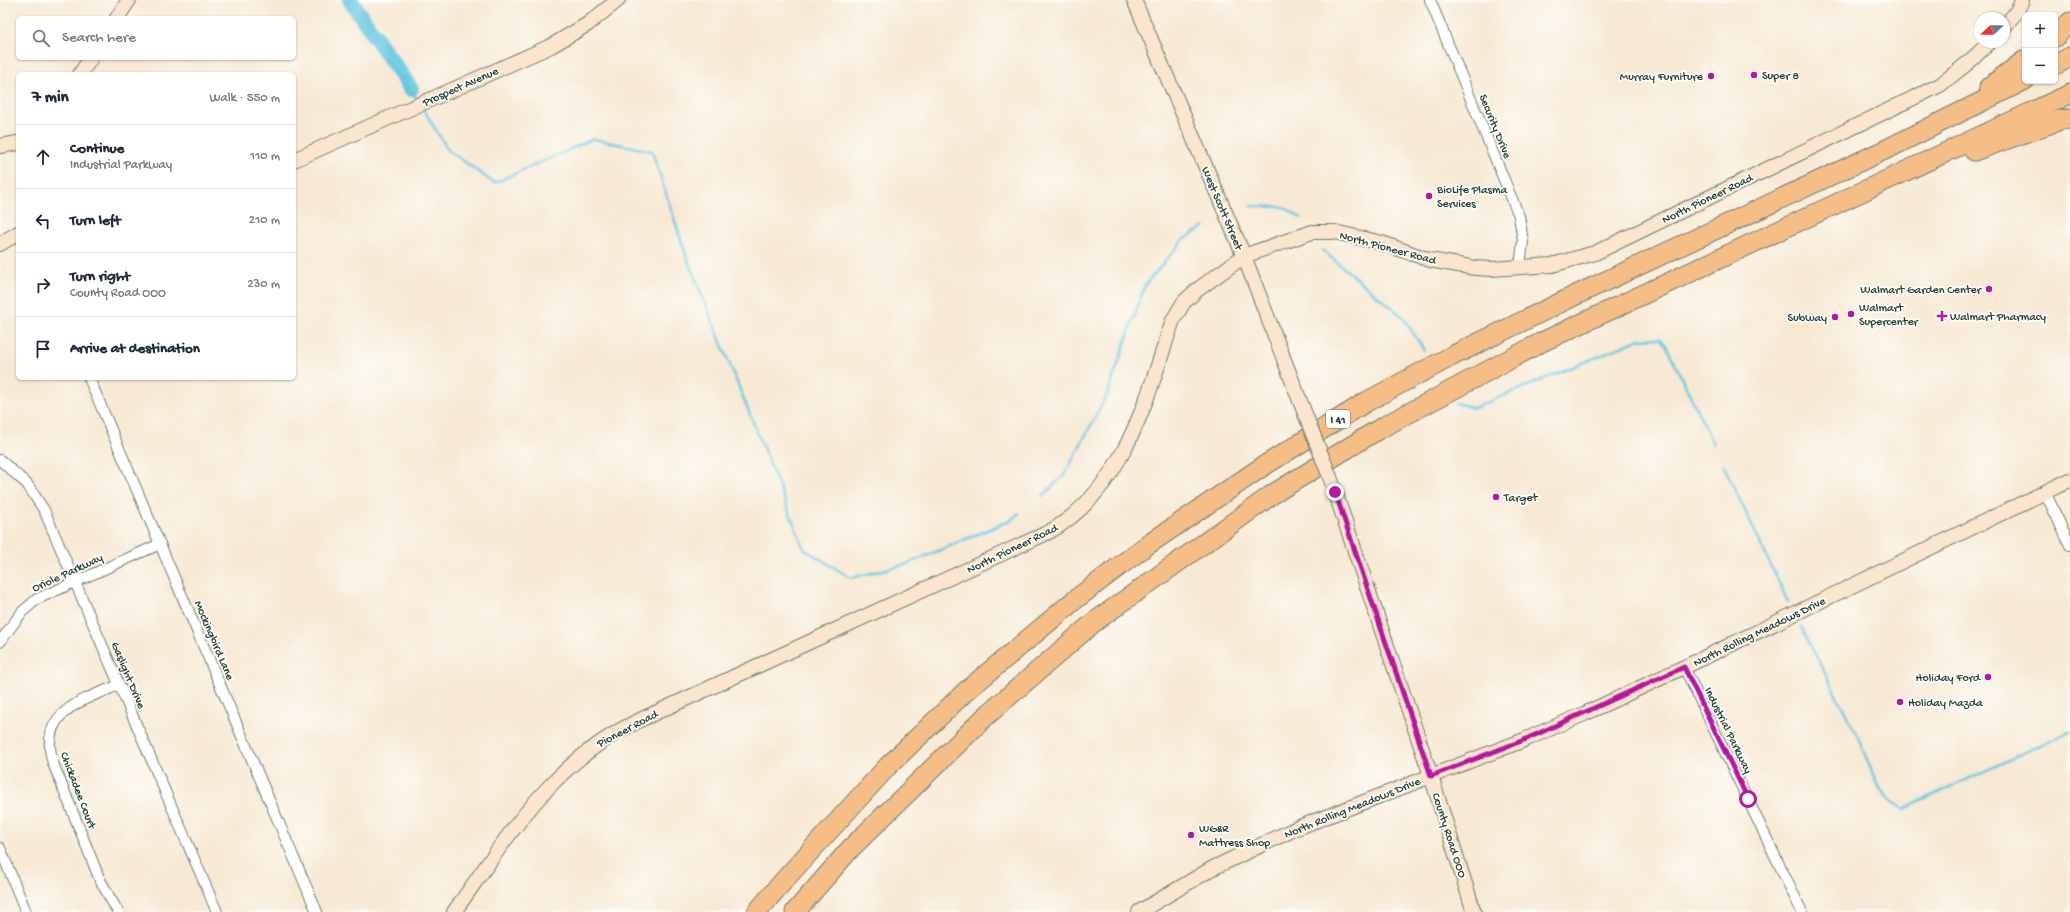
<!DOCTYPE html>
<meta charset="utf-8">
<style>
:root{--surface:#fff;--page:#f6f6f7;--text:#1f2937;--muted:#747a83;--line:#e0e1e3}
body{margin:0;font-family:"Gochi Hand",sans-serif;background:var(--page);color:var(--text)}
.controls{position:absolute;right:12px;top:12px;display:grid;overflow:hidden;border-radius:6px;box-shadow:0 1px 3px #0004}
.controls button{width:36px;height:36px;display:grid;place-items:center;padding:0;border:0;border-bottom:1px solid var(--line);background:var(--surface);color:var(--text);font:20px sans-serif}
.compass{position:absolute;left:1974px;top:12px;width:36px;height:36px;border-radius:50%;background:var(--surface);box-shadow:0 1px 3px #0004;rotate:248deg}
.stop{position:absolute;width:12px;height:12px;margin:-9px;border:3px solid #b5179e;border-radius:50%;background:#fff}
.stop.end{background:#b5179e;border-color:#fff;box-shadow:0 1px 4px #0008}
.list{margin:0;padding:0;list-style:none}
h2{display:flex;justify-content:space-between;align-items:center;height:52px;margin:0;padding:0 16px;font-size:17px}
h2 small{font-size:13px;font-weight:400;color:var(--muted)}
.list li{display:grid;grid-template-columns:26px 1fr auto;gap:12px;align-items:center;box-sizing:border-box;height:64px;padding:0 16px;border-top:1px solid var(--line)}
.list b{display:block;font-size:15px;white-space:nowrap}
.list p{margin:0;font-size:13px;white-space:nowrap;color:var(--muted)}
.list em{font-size:13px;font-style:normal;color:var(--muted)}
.icon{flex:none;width:22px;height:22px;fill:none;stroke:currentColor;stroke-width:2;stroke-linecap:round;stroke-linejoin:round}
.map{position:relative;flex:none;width:2070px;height:912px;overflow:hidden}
.search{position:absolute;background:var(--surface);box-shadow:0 1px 3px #0004;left:16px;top:16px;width:280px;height:44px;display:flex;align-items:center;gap:10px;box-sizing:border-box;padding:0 14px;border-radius:6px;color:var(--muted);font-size:15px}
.panel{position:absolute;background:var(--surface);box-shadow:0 1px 3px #0004;left:16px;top:72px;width:280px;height:308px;border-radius:6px}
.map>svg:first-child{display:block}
</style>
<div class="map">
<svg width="2070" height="912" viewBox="0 0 2070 912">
<rect width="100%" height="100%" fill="#fdfcf7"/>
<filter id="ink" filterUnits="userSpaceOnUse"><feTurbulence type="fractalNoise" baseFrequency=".025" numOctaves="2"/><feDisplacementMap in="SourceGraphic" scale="8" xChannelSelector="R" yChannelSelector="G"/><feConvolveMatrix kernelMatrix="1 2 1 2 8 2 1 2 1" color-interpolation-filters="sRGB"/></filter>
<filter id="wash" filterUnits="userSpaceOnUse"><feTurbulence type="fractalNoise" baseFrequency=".012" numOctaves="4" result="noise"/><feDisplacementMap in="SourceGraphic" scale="16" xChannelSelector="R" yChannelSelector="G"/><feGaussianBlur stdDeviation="0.9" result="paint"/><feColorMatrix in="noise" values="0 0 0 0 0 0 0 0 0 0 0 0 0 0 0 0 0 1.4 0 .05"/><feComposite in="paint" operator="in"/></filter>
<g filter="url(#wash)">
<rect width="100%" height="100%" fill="#f7e9d4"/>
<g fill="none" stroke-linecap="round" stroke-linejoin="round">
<g stroke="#64c6e2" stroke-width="2.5">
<polyline points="411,89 417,99"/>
<polyline points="422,107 448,150 494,183 593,139 652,151 687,258 804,549 851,578 907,564 1011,520 1019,513"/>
<polyline points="1251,206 1284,207 1301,218"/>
<polyline points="1322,250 1403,317 1424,350"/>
<polyline points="1455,403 1474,408 1640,339 1660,338 1667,347 1713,444"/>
<polyline points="1723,464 1788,602"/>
<polyline points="1043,496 1065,474 1108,393 1145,285 1184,239 1204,227"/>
<polyline points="1801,627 1858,737 1878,787 1892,802 1904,809 2070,731"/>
</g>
<polyline stroke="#64c6e2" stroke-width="16" points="350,0 411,89"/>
</g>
</g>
<g filter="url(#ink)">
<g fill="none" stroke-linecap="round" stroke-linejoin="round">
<defs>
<g id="street">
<polyline points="1430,0 1519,216 1523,241 1520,266"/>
<polyline points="89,378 317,912"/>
<polyline points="0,460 27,484 44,510 217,912"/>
<polyline points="2045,492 2070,545"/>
<polyline points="0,642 22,612 37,599 160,544"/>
<polyline points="1684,667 1802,912"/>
<polyline points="0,848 26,912"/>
<path d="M118,912L100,880L53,763C37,712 83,700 119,685"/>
</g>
<g id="secondary">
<polyline points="1134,0 1244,256 1307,419"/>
<polyline points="117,18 129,0"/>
<polyline points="2004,27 2017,11 2022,0"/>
<polyline points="80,74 91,58"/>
<polyline points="0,146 18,143"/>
<polyline points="294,160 551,46 588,24 618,0"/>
<polyline points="0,244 18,233"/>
<polyline points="1330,477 1431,776 1474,912"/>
<path d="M454,912C509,835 553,760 642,719L1049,532C1125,489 1147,397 1173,320L1184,302L1197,290L1244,256L1312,232H1335L1382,243L1430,260L1475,268L1491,269L1552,265L1595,253L1940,85L1969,62L1990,42"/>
<polyline points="1139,912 1213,868 1297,828 1524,740 1584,714 1695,662 2070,480"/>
</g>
<g id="highway">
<polyline points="2055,37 2070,22"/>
<polyline points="2055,65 2070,57"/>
<polyline points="1989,87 2025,60"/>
<polyline points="1974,151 2060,120 2070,119"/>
<polyline points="757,912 786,878 888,766 965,692 1076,599 1146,546 1262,467 1366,402 1452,356 1576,295 1891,147 2025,80"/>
<polyline points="795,912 851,848 985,717 1093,623 1273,494 1379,429 1542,342 2070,94"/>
</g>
</defs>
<use href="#street" stroke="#6b796c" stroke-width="12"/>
<use href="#secondary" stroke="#6b796c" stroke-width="16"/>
<use href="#highway" stroke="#6b796c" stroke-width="21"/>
<use href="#street" stroke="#fff" stroke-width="10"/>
<use href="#secondary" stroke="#fbe5cf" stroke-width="14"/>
<use href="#highway" stroke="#f6be87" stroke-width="19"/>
<defs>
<polyline id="secondary-bridge" points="1307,419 1330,477"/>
</defs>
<use href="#secondary-bridge" stroke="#6b796c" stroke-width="16" stroke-linecap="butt"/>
<use href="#secondary-bridge" stroke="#fbe5cf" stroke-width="14"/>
</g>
</g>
<g fill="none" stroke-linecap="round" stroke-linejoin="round" filter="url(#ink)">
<polyline stroke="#b5179e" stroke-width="5" points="1335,492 1431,776 1524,740 1684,667 1748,799"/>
</g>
<g fill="#b5179e" stroke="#fdfcf7" stroke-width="1.5">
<circle cx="1754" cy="75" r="4"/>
<circle cx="1711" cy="76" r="4"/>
<circle cx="1429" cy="196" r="4"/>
<circle cx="1989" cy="289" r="4"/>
<circle cx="1851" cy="314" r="4"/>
<path d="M1940 310h4v4h4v4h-4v4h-4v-4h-4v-4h4z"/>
<circle cx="1835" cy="317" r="4"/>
<circle cx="1496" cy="497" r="4"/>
<circle cx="1988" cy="677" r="4"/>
<circle cx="1900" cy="702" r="4"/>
<circle cx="1191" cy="835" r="4"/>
</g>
<g text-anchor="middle" stroke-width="3.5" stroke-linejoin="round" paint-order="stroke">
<rect fill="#fdfcf7" stroke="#62766e" stroke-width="1" x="1326" y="410" width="24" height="18" rx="3"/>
<g font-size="11" font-weight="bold" fill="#1f3d34">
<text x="1338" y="423">I 41</text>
</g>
<g font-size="12" fill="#1f3d34" stroke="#fdfcf7" text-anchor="start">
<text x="1762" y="79">Super 8</text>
<text x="1703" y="80" text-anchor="end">Murray Furniture</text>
<text x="1437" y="193">BioLife Plasma<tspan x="1437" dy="14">Services</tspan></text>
<text x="1981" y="293" text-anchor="end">Walmart Garden Center</text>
<text x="1859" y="311">Walmart<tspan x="1859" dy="14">Supercenter</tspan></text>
<text x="1950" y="320">Walmart Pharmacy</text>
<text x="1827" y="321" text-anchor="end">Subway</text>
<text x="1504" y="501">Target</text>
<text x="1980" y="681" text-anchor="end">Holiday Ford</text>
<text x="1908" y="706">Holiday Mazda</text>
<text x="1199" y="832">WG&amp;R<tspan x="1199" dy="14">Mattress Shop</tspan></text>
</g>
<g font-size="12" fill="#1f3d34" stroke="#fdfcf7">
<text transform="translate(460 86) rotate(-24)" y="4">Prospect Avenue</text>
<text transform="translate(1496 126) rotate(68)" y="4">Security Drive</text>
<text transform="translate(1707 198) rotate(-26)" y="4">North Pioneer Road</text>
<text transform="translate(1223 208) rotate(67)" y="4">West Scott Street</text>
<text transform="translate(1388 247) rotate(15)" y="4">North Pioneer Road</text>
<text transform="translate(1012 548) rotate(-26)" y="4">North Pioneer Road</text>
<text transform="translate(67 572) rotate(-25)" y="4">Oriole Parkway</text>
<text transform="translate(1759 631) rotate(-26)" y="4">North Rolling Meadows Drive</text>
<text transform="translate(215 640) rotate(67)" y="4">Mockingbird Lane</text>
<text transform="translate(129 675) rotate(67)" y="4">Gaslight Drive</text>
<text transform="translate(627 728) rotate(-28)" y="4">Pioneer Road</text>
<text transform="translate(1729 730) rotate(64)" y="4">Industrial Parkway</text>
<text transform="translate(79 790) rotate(69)" y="4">Chickadee Court</text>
<text transform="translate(1352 807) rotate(-22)" y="4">North Rolling Meadows Drive</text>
<text transform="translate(1450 835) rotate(72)" y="4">County Road OOO</text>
</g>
</g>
</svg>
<div class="controls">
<button>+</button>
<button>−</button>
</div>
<svg class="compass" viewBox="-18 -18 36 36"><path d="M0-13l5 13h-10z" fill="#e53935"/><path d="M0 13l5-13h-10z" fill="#747a83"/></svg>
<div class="stop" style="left:1748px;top:799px"></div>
<div class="stop end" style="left:1335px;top:492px"></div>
<div class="search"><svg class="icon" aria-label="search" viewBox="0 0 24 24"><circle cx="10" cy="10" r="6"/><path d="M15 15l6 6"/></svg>Search here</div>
<section class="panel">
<h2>7 min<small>Walk · 550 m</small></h2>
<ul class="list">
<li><svg class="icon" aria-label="ahead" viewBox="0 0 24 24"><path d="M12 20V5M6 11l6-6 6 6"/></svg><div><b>Continue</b><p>Industrial Parkway</p></div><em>110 m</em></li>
<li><svg class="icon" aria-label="left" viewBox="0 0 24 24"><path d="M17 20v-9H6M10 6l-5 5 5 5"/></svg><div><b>Turn left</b></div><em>210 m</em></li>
<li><svg class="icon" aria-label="right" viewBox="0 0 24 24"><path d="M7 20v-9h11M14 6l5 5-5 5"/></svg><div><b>Turn right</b><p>County Road OOO</p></div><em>230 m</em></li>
<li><svg class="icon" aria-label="arrive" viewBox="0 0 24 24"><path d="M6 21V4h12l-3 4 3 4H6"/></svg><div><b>Arrive at destination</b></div></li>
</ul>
</section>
</div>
